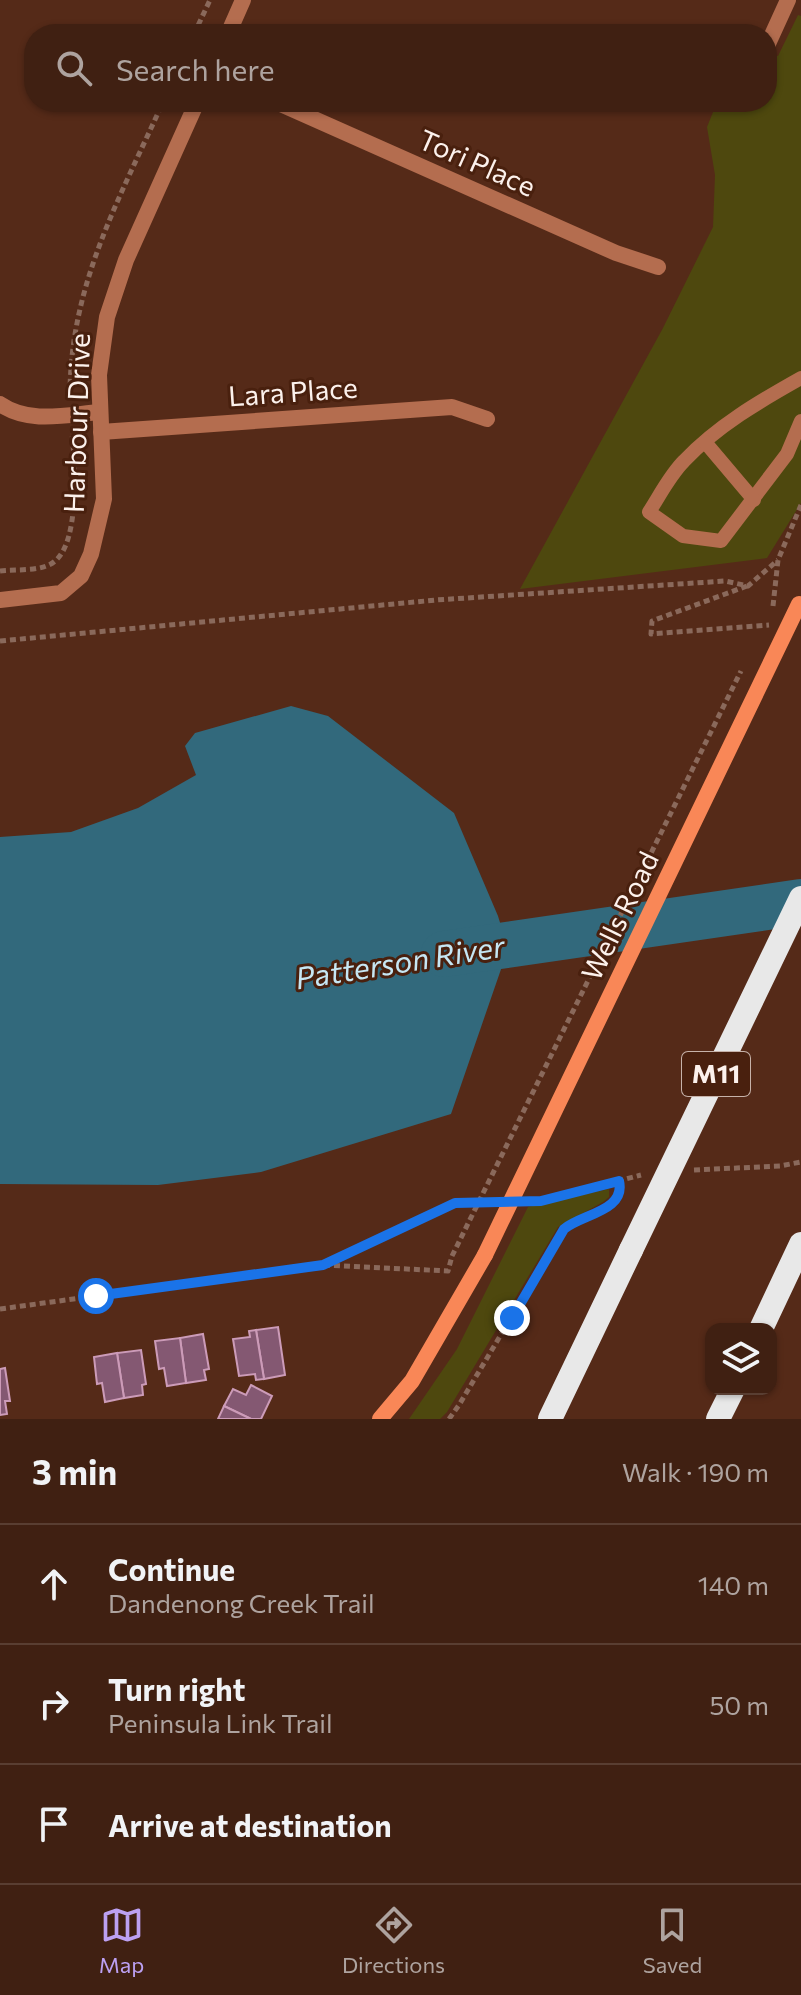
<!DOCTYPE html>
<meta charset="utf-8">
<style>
:root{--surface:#402012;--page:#4b2d20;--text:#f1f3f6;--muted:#aea39f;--line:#593e32;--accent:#bca0f2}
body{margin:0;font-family:Commissioner,sans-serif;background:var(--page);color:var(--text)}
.controls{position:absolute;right:24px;bottom:24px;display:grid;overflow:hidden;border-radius:16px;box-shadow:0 2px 6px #0004}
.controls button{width:72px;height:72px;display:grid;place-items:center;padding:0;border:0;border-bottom:2px solid var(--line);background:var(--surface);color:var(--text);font:40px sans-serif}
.stop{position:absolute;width:24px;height:24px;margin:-18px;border:6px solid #1a73e8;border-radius:50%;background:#fff}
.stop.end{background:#1a73e8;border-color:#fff;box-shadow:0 2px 8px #0008}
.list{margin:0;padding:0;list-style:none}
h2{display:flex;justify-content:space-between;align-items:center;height:104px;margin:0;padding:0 32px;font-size:34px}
h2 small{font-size:26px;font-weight:400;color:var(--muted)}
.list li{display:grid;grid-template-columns:52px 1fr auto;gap:24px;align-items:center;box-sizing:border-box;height:120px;padding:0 32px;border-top:2px solid var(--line)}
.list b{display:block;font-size:30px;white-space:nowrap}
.list p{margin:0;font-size:26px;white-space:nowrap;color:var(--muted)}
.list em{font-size:26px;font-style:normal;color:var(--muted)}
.icon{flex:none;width:44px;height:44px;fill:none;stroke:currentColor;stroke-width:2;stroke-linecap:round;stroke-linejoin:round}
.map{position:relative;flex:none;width:801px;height:1419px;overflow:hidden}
.search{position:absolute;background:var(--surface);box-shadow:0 2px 6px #0004;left:24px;right:24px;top:24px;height:88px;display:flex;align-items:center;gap:20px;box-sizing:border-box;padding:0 28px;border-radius:32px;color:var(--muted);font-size:30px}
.sheet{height:464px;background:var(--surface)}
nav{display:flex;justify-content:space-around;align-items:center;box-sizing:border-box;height:112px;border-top:2px solid var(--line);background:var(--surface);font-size:22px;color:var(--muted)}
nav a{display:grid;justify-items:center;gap:4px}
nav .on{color:var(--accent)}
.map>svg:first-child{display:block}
</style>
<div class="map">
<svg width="801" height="1419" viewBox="0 0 801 1419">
<rect width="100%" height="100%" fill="#552a18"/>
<g fill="#4e480e">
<polygon points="798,15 801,16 801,503 767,558 520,589 663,328 713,227 715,175 707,127 717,102 767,102 767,52 778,56"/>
<polygon points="609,1189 609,1197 603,1202 558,1227 447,1412 440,1419 409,1419 457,1349 528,1207"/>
</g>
<polygon fill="#32697c" points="291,706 328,716 454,813 498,916 508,949 451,1114 261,1172 158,1185 0,1184 0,837 71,832 138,808 196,775 185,746 195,733"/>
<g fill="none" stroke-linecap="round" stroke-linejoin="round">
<polyline stroke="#32697c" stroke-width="46" points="444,954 801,902"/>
</g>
<g fill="#845872" stroke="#cc9bb8" stroke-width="2">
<polygon points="278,1327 285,1375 264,1379 256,1330"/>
<polygon points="256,1330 264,1379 256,1380 255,1374 239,1376 233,1339 250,1337 249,1331"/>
<polygon points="203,1334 209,1369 204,1370 206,1380 186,1383 180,1338"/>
<polygon points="180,1338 186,1383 167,1386 164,1368 159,1369 155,1341"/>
<polygon points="141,1350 146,1384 142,1385 143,1395 124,1398 117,1353"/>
<polygon points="117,1353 124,1398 105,1402 102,1383 97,1384 94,1357"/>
<polygon points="5,1368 10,1401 5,1401 7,1414 0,1415 0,1369"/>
<polygon points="251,1385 272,1396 261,1419 251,1419 224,1406 233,1389 246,1395"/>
<polygon points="224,1406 251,1419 218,1419"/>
</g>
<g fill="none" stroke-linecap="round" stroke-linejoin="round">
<g stroke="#8a695b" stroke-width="5" stroke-dasharray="6 4" stroke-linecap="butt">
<polyline points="194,34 210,0"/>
<path d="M70,395C70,285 119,200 163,102"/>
<path d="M0,571C16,569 43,572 55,561C80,541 75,462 72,433"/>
<polyline points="747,586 652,621 651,634 769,625"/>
<polyline points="773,606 778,560 801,505"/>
<polyline points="0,641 436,600 725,581 748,586 778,560"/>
<polyline points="694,1170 780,1166 801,1162"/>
<polyline points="530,1202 541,1201 641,1175"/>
<polyline points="324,1265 448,1271 452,1256"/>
<polyline points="0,1309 323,1265 455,1203 488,1203"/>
<path d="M449,1419L459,1405L564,1229C582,1214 626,1210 619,1181"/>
</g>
<g stroke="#b46d4f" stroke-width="14">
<path d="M801,378C760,401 717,426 684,461C670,475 660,495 649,512L683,536L721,541L787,454L801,421"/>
<polyline points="705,442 754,500"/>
</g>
<g stroke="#b46d4f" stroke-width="16">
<polyline points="228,34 243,0"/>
<polyline points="767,46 788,0"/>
<polyline points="276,102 616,253 658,267"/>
<path d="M0,404C29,424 65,415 99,412"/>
<polyline points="101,432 452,407 487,419"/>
<polyline points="0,600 61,593 81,576 91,554 104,499 99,375 107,317 126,260 197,102"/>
</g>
<polyline stroke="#f98757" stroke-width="16" points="380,1419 412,1381 485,1255"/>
<g stroke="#e8e8e8" stroke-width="24">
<polyline points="761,1329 801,1244"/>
<polyline points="550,1419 631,1250"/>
<polyline points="718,1419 733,1389"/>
</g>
<polyline stroke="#8a695b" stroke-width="5" stroke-dasharray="6 4" stroke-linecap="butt" points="452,1256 741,671"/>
<polyline stroke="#f98757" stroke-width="16" points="485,1255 799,604"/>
<polyline stroke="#e8e8e8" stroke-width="24" points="631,1250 801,898"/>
</g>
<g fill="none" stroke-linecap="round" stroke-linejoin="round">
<path stroke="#1a73e8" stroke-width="10" d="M96,1296L323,1265L455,1203L541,1201L619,1181C626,1211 582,1214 564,1229L512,1318"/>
</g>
<g text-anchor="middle" stroke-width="6" stroke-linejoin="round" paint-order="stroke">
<rect fill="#49200e" stroke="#c6b2a9" stroke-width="2" x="682" y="1052" width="68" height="44" rx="6"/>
<g font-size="26" font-weight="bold" fill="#fcf1ec">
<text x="716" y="1083">M11</text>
</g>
<g font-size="28" fill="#fcf1ec" stroke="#49200e">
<text transform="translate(477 163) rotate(24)" y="10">Tori Place</text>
<text transform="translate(293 392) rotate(-4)" y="10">Lara Place</text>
<text transform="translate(77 423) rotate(-88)" y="10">Harbour Drive</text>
<text transform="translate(620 916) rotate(-64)" y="10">Wells Road</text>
</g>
<g font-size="30" font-style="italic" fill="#c6e7f4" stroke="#49200e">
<text transform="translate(400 963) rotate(-9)" y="10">Patterson River</text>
</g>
</g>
</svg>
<div class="controls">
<button><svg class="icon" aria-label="layers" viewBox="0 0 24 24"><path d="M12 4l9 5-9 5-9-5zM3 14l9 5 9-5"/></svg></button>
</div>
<div class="stop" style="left:96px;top:1296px"></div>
<div class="stop end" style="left:512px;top:1318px"></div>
<div class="search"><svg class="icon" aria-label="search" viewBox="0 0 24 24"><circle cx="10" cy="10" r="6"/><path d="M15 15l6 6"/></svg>Search here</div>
</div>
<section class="sheet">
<h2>3 min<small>Walk · 190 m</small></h2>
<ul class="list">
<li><svg class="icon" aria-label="ahead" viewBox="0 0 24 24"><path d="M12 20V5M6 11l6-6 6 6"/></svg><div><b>Continue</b><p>Dandenong Creek Trail</p></div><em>140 m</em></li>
<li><svg class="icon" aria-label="right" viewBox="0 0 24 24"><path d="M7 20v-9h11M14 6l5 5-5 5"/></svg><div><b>Turn right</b><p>Peninsula Link Trail</p></div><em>50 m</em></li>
<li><svg class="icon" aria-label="arrive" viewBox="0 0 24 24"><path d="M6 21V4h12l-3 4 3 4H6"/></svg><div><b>Arrive at destination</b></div></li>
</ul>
</section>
<nav>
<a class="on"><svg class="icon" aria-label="map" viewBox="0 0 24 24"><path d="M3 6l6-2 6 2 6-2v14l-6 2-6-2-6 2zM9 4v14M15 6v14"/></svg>Map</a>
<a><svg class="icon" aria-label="directions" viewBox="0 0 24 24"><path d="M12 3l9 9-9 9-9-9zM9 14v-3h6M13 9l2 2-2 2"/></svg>Directions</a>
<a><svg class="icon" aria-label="saved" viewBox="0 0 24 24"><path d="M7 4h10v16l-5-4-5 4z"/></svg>Saved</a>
</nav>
